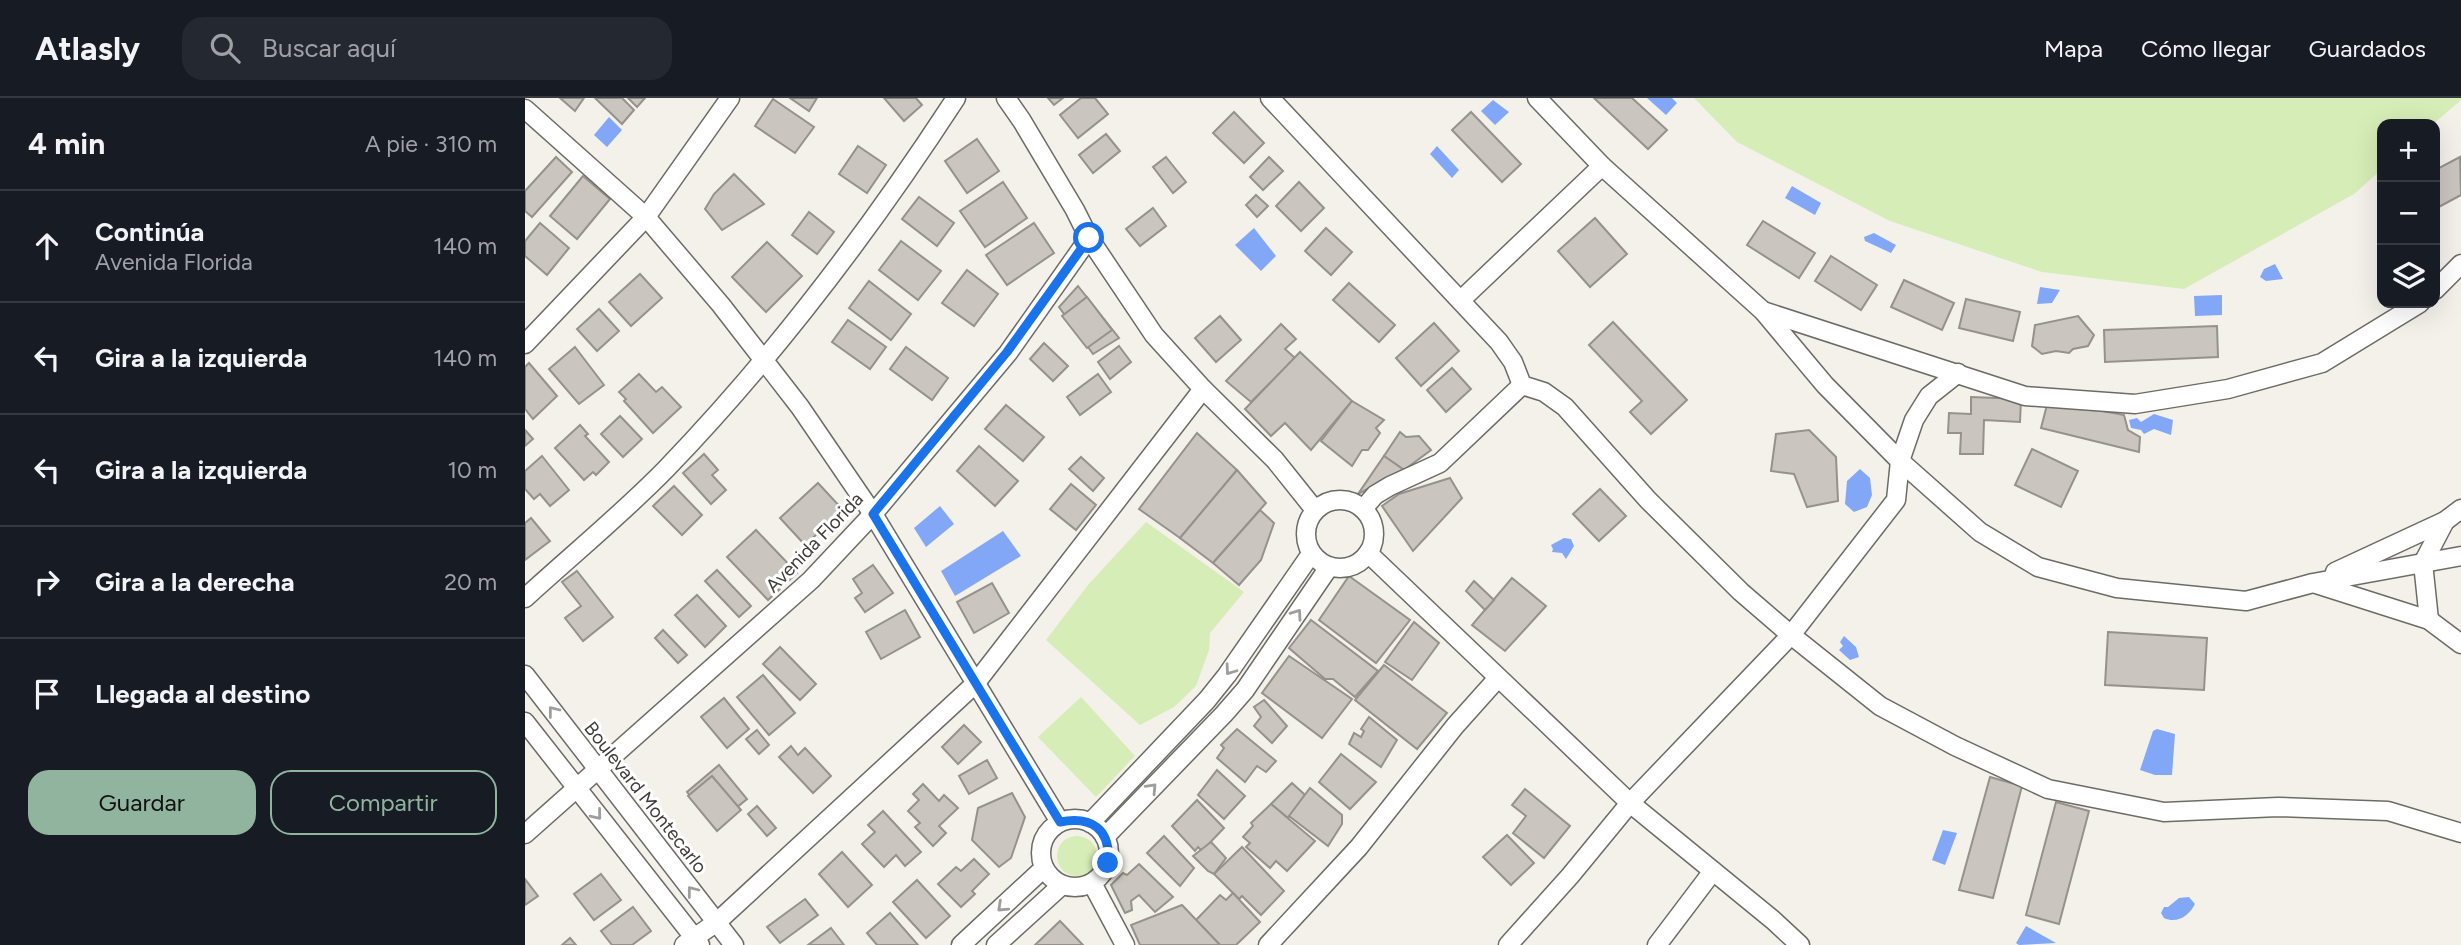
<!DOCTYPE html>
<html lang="es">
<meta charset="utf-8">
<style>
:root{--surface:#171b24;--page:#242831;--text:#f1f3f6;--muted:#9ea1a6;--line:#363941;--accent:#91b49f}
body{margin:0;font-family:Figtree,sans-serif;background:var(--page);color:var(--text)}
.controls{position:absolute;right:21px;top:21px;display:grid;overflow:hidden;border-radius:14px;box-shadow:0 7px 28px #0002}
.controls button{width:63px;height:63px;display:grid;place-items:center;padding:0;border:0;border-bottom:2px solid var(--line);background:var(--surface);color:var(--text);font:35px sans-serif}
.stop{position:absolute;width:21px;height:21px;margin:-16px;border:5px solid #1a73e8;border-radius:50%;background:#fff}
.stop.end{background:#1a73e8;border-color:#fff;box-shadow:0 2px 7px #0008}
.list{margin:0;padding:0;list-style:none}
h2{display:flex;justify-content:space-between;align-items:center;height:91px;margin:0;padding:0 28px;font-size:30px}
h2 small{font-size:23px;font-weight:400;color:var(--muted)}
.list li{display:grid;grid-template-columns:46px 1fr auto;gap:21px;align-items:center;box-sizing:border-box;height:112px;padding:0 28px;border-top:2px solid var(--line)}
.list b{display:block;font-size:26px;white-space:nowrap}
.list p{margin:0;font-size:23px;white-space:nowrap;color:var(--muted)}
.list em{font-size:23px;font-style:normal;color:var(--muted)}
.actions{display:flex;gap:14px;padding:21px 28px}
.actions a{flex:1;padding:16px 0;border:2px solid var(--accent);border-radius:21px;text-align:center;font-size:24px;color:var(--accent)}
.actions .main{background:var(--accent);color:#111}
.icon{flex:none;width:38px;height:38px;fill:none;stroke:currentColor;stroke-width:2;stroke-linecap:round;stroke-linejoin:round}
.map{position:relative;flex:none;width:1936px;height:847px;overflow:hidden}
header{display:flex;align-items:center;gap:42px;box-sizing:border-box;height:98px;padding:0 35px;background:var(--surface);border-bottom:2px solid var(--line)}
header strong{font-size:33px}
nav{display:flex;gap:38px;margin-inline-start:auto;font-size:24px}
.search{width:490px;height:63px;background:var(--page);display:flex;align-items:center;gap:18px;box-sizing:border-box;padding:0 24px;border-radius:21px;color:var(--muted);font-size:26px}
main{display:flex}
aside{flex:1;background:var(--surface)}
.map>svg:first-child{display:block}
</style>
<header>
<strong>Atlasly</strong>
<div class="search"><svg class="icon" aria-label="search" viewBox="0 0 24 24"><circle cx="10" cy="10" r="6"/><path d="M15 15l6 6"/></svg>Buscar aquí</div>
<nav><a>Mapa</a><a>Cómo llegar</a><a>Guardados</a></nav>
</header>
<main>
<aside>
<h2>4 min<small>A pie · 310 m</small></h2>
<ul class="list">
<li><svg class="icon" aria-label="ahead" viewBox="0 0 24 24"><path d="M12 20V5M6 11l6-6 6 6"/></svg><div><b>Continúa</b><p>Avenida Florida</p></div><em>140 m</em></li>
<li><svg class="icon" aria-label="left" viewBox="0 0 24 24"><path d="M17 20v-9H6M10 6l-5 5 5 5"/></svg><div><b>Gira a la izquierda</b></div><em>140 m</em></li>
<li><svg class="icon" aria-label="left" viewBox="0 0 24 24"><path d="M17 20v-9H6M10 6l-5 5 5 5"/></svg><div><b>Gira a la izquierda</b></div><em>10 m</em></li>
<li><svg class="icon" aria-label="right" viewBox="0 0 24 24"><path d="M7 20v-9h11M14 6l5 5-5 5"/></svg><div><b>Gira a la derecha</b></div><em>20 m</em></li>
<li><svg class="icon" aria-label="arrive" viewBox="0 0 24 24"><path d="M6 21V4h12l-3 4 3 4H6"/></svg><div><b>Llegada al destino</b></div></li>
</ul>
<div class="actions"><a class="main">Guardar</a><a>Compartir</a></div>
</aside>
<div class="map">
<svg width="1936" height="847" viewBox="0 0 1936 847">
<rect width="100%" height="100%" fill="#f3f1ea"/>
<g fill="#d6edb7">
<polygon points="1169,0 1936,0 1936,2 1908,26 1857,26 1857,71 1829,96 1659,191 1517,174 1365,123 1212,44"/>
<polygon points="621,424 719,494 685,535 684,552 671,588 649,609 615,627 521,542 563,487"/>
<polygon points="556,599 610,658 571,699 513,639"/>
<circle cx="552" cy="758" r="20"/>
</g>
<g fill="#81a7f6">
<polygon points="1122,0 1147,0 1152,5 1141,17"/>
<polygon points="968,2 984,14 970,27 956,13"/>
<polygon points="84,19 97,32 82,49 69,37"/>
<polygon points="912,48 934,72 927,80 905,56"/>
<polygon points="1267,88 1296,105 1290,117 1260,100"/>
<polygon points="729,130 751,158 736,173 710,147"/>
<polygon points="1349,135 1371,147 1366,155 1340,143 1339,139"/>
<polygon points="1750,166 1758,181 1741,183 1735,179 1739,171"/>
<polygon points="1515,189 1535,192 1527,205 1512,206"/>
<polygon points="1697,197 1697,217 1670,218 1669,198"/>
<polygon points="1629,316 1648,322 1646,337 1629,331 1619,336 1616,332 1606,330 1604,322 1612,320 1616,324"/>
<polygon points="1335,371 1345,380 1347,397 1342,409 1329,414 1320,406 1322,383"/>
<polygon points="415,408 429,426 401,449 389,430"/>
<polygon points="478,433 496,458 430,498 416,473"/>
<polygon points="1039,440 1046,441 1049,448 1041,461 1037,455 1027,454 1028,451 1026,447"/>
<polygon points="1319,538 1331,549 1334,559 1325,562 1314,552 1318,548 1315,544"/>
<polygon points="1632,631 1650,636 1647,677 1630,677 1615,672 1628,633"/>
<polygon points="1418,732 1432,735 1420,767 1407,762"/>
<path d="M1664,799L1670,806C1664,818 1652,826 1639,820L1636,815L1639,809H1643L1654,800Z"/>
<polygon points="1501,828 1531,845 1494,847 1491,845"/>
</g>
<g fill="#cbc5c0" stroke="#96918c" stroke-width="2">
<polygon points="35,0 59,0 50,13"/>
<polygon points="70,0 97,0 109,12 97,26"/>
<polygon points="103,0 120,0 112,9"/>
<polygon points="265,0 292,0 284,13"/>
<polygon points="359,0 391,0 397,7 379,23"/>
<polygon points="523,0 538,0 529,7"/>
<polygon points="556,0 570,0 583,16 553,40 535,17"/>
<polygon points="1069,0 1107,0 1142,32 1123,51"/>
<polygon points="248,1 289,29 270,55 230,28"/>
<polygon points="709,14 739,45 719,65 688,35"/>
<polygon points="946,14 996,66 977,84 927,32"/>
<polygon points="581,36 595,53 568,75 554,57"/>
<polygon points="452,41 474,73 442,95 420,63"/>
<polygon points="333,48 361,67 342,95 314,76"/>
<polygon points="31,59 47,74 7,119 0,113 0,93"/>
<polygon points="641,59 661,84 648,95 628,69"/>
<polygon points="744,59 758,73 738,92 725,79"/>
<polygon points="1935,59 1936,97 1910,111 1910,72"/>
<polygon points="209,76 239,106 197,132 180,111 189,96"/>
<polygon points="58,78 85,101 52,141 25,118"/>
<polygon points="478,84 502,120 460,149 435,113"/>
<polygon points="774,84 799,110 776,133 751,108"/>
<polygon points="731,97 743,108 732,119 721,107"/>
<polygon points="394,99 429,125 412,148 377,121"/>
<polygon points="628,110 641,128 615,148 601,131"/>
<polygon points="284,114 309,134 292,156 267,137"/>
<polygon points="1070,120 1102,156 1065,189 1033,153"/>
<polygon points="1238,123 1290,155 1274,180 1222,147"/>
<polygon points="15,125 44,150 22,177 0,158 0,143"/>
<polygon points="509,125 529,155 482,187 461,157"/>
<polygon points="801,130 827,154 806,177 780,153"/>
<polygon points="376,143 416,173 393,202 354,172"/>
<polygon points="242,144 277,178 241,214 207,179"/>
<polygon points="1306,158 1352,187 1336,212 1290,183"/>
<polygon points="442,172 473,196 449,228 417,205"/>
<polygon points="115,176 137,200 106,228 84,204"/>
<polygon points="1379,182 1429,205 1417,232 1366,209"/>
<polygon points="344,183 386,216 366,242 324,210"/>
<polygon points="824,185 870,227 854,244 808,202"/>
<polygon points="553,188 594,240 568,256 534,209"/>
<polygon points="562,199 587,232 562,250 537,218"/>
<polygon points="1441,201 1495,214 1488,243 1434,230"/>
<polygon points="74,211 94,233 72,253 52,231"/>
<polygon points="695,218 716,242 691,264 670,240"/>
<polygon points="1553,218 1569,237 1563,248 1548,251 1544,255 1531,253 1517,256 1507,248 1510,227"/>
<polygon points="323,222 361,249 345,271 307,244"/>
<polygon points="1088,224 1162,302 1126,336 1105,314 1117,303 1064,247"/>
<polygon points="909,225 934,253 896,288 871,260"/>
<polygon points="756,226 771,241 760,251 770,260 726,304 701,283"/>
<polygon points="1692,228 1693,259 1580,264 1579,232"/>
<polygon points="519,245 543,268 528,283 505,261"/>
<polygon points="594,248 606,264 585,281 573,264"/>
<polygon points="50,249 79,287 54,306 24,271"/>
<polygon points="381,249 423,280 407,302 365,271"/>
<polygon points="775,254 827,303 786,352 760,325 746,338 720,311"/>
<polygon points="4,265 32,298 8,321 0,311 0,269"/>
<polygon points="927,270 946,291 921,314 902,292"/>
<polygon points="114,276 131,294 137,289 156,309 128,335 99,303 101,301 94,294"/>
<polygon points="573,276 586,294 555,317 542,299"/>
<polygon points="1446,299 1496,301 1495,324 1459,322 1458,356 1435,356 1436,335 1423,335 1424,315 1446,316"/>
<polygon points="827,303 859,322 851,330 855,335 843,352 837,352 827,368 796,343"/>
<polygon points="1523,303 1599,317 1603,332 1615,339 1614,354 1516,330"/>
<polygon points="481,307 519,339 498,363 460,331"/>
<polygon points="95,318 117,341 98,359 76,336"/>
<polygon points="55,327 63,336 60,338 84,364 71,377 68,374 59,382 30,350"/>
<polygon points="0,332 8,341 0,348"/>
<polygon points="1284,332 1311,359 1313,403 1282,409 1269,376 1246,373 1251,336"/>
<polygon points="875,334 881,339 894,338 906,352 879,372 859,358"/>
<polygon points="672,335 712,372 655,440 614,411"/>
<polygon points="454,348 493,383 470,408 432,373"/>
<polygon points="1507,351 1553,373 1536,409 1490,387"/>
<polygon points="179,356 193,372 187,377 201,392 186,406 158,375"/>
<polygon points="17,358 44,392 25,408 15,396 9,401 0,391 0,373"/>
<polygon points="859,358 879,372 833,396"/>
<polygon points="556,359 579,380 568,393 544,371"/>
<polygon points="712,372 741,405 688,465 655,440"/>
<polygon points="925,380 937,400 888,453 857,408 874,396"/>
<polygon points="293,385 318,412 280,447 255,420"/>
<polygon points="546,386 571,407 551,432 525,411"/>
<polygon points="149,388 177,417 157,437 128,408"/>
<polygon points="1075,391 1101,418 1074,443 1048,416"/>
<polygon points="735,412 749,425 736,462 714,487 688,465"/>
<polygon points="6,420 25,443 0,462 0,425"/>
<polygon points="231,432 272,475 243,502 202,459"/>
<polygon points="348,467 368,495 340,514 330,500 337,495 328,481"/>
<polygon points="192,472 226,508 214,519 180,483"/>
<polygon points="52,473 88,519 58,543 40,520 56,508 37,484"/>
<polygon points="824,478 885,522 851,565 794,522"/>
<polygon points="987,480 1021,508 980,553 947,527"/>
<polygon points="949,483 969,502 960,512 941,493"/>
<polygon points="467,485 484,515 449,535 432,504"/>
<polygon points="172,497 201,528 180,549 150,517"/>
<polygon points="380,512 395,539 356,561 341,534"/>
<polygon points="786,522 853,573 830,599 808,581 800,581 764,550"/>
<polygon points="889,524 914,545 887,582 860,564"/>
<polygon points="138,532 162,557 153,565 130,540"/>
<polygon points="1583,534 1682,540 1679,592 1580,587"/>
<polygon points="255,549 291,586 275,602 238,566"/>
<polygon points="764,558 827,601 797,640 737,595"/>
<polygon points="859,567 922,615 892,651 830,602"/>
<polygon points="238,577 270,615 244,637 212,599"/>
<polygon points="199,600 224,631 202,650 176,619"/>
<polygon points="739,602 762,628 747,645 729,628 736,619 729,609"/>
<polygon points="844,619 872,642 856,669 824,646 829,635 836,639 839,633 836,631"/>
<polygon points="439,627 456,644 433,666 417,649"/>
<polygon points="712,631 751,663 741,674 732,668 720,684 692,660 699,650 696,647"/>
<polygon points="232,632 244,647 234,656 221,641"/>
<polygon points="266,648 273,657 280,650 306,678 288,695 254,659"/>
<polygon points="816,656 851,684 825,711 794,684"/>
<polygon points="462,662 472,680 444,696 434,678"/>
<polygon points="194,667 222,701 189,728 162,694"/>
<polygon points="692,672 720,698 699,721 673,697"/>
<polygon points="187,678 216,712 192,733 163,698"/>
<polygon points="1465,679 1497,688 1468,800 1434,792"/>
<polygon points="767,685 780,697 763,720 746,706"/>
<polygon points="398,686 414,703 419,697 433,710 414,728 421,735 408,748 390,729 395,725 383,713 394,702 388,696"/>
<polygon points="785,690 817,717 817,726 803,748 764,718"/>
<polygon points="1000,691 1045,728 1019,760 988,735 1001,718 987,707"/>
<polygon points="487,695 500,719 486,760 474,769 447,742 453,710"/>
<polygon points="672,702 699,730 677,753 673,749 670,753 647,728"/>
<polygon points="1531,704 1564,713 1534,826 1501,817"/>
<polygon points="746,706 790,743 762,773 751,763 745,770 721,749 725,745 718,739 728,728 726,725"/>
<polygon points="232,708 251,730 242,738 223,716"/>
<polygon points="358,713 396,754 380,768 371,757 359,769 337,746 350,734 343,727"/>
<polygon points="982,737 1009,765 986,787 958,759"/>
<polygon points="639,738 669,770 655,788 622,755"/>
<polygon points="686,744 701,760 689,776 683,773 668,758"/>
<polygon points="717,749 759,793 736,817 717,798 714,801 689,776"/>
<polygon points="317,754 347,787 323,809 294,776"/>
<polygon points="449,761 464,776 447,793 450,796 436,809 413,786 431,769 436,773"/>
<polygon points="614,766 648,799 630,814 614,797 606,803 607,812 600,815 586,787 598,775 602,777"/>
<polygon points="76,776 96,802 69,822 49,796"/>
<polygon points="0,781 13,798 0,807"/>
<polygon points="392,782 425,818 401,840 368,804"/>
<polygon points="708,795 735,824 711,847 695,847 671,822 695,797 701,802"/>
<polygon points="280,801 293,817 255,845 242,829"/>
<polygon points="657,807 695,847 615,847 606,827"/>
<polygon points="108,809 126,833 107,847 87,847 76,833"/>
<polygon points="365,815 393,847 352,847 342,835"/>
<polygon points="535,823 558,847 510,847"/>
<polygon points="306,830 319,847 283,847"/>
<polygon points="45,840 51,847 37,847"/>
</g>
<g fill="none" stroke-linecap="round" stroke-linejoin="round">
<defs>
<g id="street">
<polyline points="481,0 497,23 550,112 564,140 629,237 678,291 750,362 790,412"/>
<polyline points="745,0 974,244 988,264 997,287 1019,294 1040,309 1123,402 1216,494 1266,537 1355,608 1430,648 1523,691 1639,714 1753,709 1863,713 1936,735"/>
<polyline points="1012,0 1077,68 1238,213 1300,287 1375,363 1455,434 1513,469 1592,490 1721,503 1788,485 1936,458"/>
<polyline points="0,11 121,119 196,207 275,309 348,416 535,724"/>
<polyline points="1910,192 1936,166"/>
<polyline points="936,202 1077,68"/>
<polyline points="1238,213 1500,298 1610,306 1703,291 1797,265 1895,205"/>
<polyline points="0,246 121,119 205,0"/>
<circle cx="815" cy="436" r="34"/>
<polyline points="838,411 850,397 865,388 915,365 997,287"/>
<polyline points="843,455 1105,705 1248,822 1275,847"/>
<polyline points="1810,474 1920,423 1936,411"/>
<polyline points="1791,486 1904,522 1936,546"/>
<path d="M0,500C47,457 97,416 141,371C250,258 345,132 431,0"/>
<polyline points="1904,522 1898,465 1920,423"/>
<polyline points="0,577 209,847"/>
<polyline points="0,624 175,847"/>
<circle cx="550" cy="755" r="34"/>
<polyline points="565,725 682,602 702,577 786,456"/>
<polyline points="0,736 286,482 348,416 483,255 564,140"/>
<polyline points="580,739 699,616 720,592 804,469"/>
<polyline points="567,785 600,847"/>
<polyline points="159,847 192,824 450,586 678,291"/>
<polyline points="436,847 519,770"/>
<polyline points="471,847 537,787"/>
<polyline points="743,847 834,749 930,628 972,581"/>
<polyline points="983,847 1045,778 1105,705 1266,537 1371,402 1375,363 1389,322 1404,298 1433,275"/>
<polyline points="1132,847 1188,773"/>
</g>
</defs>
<use href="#street" stroke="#6d6b66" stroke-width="21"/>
<use href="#street" stroke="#fff" stroke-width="18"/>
</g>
<defs><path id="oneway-chevron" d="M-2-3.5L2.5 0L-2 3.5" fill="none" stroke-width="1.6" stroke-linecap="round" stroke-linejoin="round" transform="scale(1.75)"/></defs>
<g stroke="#9e9e9c">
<use href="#oneway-chevron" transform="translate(772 516) rotate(-55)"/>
<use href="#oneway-chevron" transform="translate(705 572) rotate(126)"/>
<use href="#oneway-chevron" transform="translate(28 613) rotate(-128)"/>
<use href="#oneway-chevron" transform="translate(627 690) rotate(-46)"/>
<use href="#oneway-chevron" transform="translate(72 717) rotate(51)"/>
<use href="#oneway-chevron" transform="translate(167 793) rotate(-128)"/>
<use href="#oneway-chevron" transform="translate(477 809) rotate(137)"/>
</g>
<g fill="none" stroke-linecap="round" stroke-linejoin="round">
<path stroke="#1a73e8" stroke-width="9" d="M564,140L482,254L348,416L535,724C567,718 586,731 583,765"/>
</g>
<g text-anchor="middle" stroke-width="6" stroke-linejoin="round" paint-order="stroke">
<g font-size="19" fill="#3e3d3a" stroke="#fff">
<text transform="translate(289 444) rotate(-46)" y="7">Avenida Florida</text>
<text transform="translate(121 699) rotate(52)" y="7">Boulevard Montecarlo</text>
</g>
</g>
</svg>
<div class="controls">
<button>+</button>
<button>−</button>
<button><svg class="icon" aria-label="layers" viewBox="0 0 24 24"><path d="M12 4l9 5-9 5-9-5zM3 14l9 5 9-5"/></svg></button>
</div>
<div class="stop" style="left:564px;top:140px"></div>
<div class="stop end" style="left:583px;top:765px"></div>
</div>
</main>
